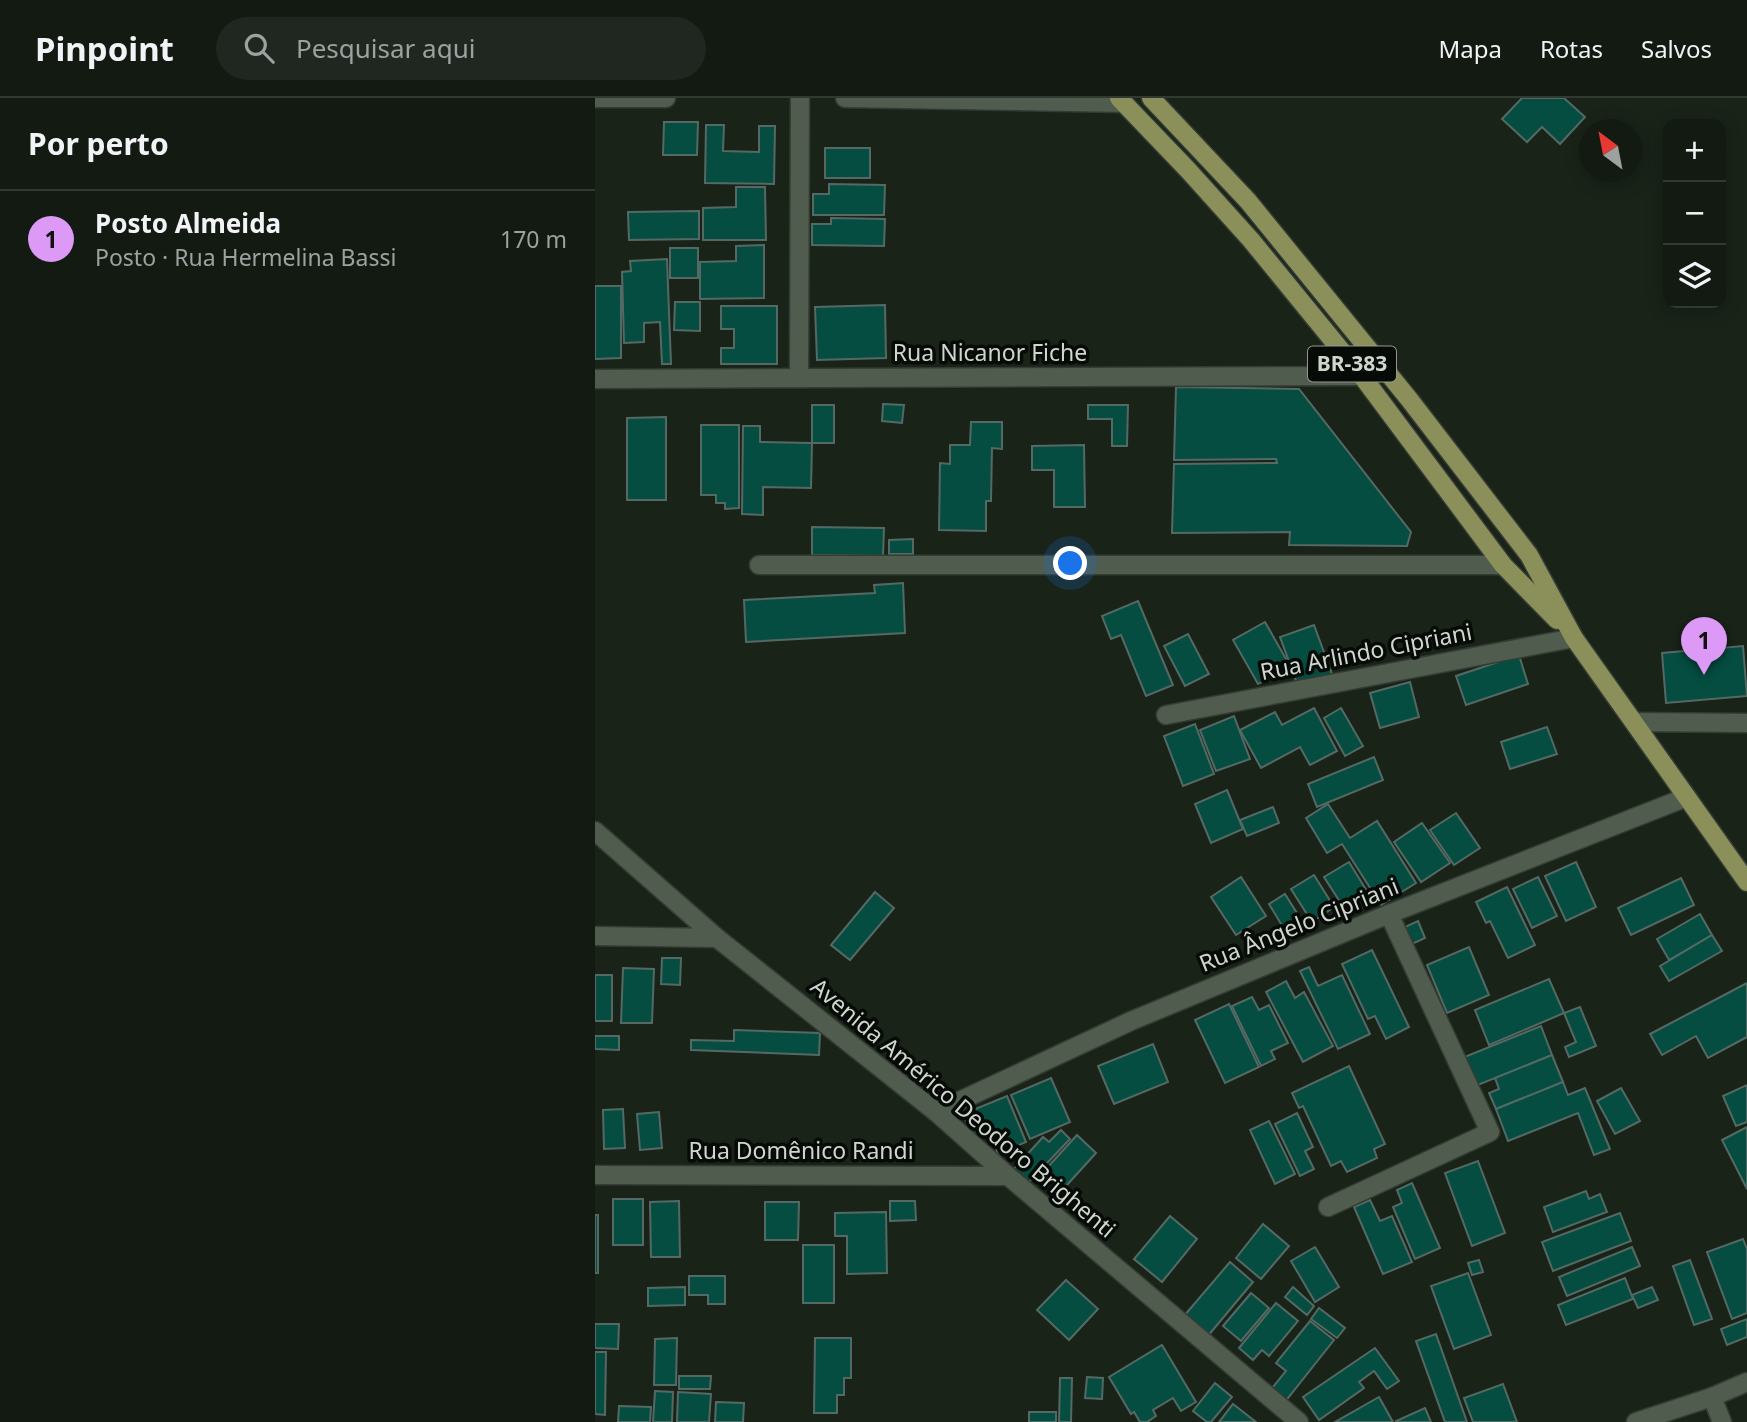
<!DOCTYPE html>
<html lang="pt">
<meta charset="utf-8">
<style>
:root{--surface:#131a12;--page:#202720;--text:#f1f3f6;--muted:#9da19f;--line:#323832;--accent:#dc99f5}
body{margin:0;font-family:"Noto Sans",sans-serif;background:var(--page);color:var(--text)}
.controls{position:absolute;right:21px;top:21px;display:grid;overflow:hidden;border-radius:14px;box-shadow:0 4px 18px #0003}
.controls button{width:63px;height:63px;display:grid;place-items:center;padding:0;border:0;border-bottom:2px solid var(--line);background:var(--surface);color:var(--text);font:35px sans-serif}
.compass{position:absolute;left:984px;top:21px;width:63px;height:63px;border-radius:50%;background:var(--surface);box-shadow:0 4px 18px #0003;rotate:328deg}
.you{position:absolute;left:476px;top:466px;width:24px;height:24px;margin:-18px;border:5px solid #fff;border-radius:50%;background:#1a73e8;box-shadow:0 0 0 10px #1a73e833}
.badge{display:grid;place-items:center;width:46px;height:46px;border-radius:50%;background:var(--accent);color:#111;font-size:23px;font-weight:700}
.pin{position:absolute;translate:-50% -58px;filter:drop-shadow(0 2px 4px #0008)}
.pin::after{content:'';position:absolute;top:37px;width:24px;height:21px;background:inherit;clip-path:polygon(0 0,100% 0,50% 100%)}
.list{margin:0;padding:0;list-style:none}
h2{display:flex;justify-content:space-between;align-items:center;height:91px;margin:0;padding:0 28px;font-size:30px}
h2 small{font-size:23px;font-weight:400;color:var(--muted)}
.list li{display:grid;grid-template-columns:46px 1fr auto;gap:21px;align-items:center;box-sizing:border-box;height:98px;padding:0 28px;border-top:2px solid var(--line)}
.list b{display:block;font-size:26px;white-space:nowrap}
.list p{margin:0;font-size:23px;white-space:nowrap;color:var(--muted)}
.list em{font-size:23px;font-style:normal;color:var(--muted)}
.icon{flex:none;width:38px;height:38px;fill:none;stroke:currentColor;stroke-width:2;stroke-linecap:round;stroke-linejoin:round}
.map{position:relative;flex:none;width:1152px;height:1324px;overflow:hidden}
header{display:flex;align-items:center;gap:42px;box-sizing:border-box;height:98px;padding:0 35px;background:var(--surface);border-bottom:2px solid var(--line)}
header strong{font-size:33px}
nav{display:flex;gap:38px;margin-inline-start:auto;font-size:24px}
.search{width:490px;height:63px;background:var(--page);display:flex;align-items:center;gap:18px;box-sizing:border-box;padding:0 24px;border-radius:38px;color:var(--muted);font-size:26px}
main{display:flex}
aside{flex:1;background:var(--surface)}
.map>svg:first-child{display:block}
</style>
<header>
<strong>Pinpoint</strong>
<div class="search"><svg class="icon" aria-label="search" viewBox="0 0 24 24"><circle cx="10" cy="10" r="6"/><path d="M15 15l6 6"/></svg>Pesquisar aqui</div>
<nav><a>Mapa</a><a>Rotas</a><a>Salvos</a></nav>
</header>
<main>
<aside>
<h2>Por perto<small></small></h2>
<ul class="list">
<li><span class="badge">1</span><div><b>Posto Almeida</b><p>Posto · Rua Hermelina Bassi</p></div><em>170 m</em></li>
</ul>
</aside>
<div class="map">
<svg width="1152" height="1324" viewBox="0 0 1152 1324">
<rect width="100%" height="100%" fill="#192318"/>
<g fill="#054d41" stroke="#556964" stroke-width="2">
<polygon points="927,0 969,0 990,19 965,46 947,29 932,44 907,21"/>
<polygon points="69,24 103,24 102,57 68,57"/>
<polygon points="111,27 129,27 128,53 164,54 164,28 180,28 179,86 110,85"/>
<rect x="230" y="50" width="45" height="30"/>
<polygon points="234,86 290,87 289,117 218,117 218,96 234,96"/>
<polygon points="141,89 170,89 171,142 108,142 108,110 141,109"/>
<polygon points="104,113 104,141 34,142 33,114"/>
<polygon points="236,120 290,121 289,148 217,147 217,126 236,126"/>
<polygon points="169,147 169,200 105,201 105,164 141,163 141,148"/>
<rect x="75" y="150" width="28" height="30"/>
<polygon points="72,161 76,266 67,266 65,224 49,225 49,244 29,245 27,174 36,173 35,163"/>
<polygon points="0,188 26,188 26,260 0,261"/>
<polygon points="80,204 105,204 105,233 79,232"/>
<polygon points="290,207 291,260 222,262 220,209"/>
<polygon points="126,208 182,208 182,266 126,266 126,250 139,250 139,231 126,231"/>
<polygon points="581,289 704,291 816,434 812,448 694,447 695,434 577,435 579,366 682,365 681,361 579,362"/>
<polygon points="288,306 309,307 307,325 287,323"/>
<rect x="217" y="307" width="22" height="38"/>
<polygon points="493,307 533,307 532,348 517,348 517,321 493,321"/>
<polygon points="71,319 71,402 32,402 32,320"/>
<polygon points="376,324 407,324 407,351 397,350 396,403 391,403 391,433 344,432 345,365 355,366 355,347 375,347"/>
<polygon points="106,327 144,327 144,410 130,411 130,405 121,405 121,397 106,397"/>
<polygon points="148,328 165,328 165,344 217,345 216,390 168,389 168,417 147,416"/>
<polygon points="489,347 490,409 459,409 459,372 437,372 437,348"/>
<polygon points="217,429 289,430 288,458 217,457"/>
<polygon points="318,441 318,456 294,456 294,442"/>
<polygon points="308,485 310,535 151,544 149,502 280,495 279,487"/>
<polygon points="543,503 578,587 551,598 526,537 516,541 507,518"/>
<polygon points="670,524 695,568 663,586 638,542"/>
<polygon points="719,527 737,576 703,588 685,539"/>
<polygon points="593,536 614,576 590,588 569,548"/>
<polygon points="1148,548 1152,598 1071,605 1067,555"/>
<polygon points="924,557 933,586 871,607 861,578"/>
<polygon points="815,584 824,619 785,630 775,595"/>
<polygon points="719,610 742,653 715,667 705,649 666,670 645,632 680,614 687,627"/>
<polygon points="746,610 768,648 750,658 729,620"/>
<polygon points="639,618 655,661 621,673 605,632"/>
<polygon points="600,626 619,676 588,688 569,638"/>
<polygon points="952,629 962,656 915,671 906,644"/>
<polygon points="779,659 788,682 722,709 713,686"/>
<polygon points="632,692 648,731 616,745 600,706"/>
<polygon points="733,706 755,740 782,723 821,785 786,807 747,746 732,755 711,720"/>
<polygon points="678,709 684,725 652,738 645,722"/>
<polygon points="861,715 885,750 859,767 835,732"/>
<polygon points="827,725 855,765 826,784 799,744"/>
<polygon points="754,764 778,803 754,818 729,779"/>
<polygon points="981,764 1001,809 971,823 950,778"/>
<polygon points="719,777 739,809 717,824 696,791"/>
<polygon points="646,779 671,818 641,837 616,799"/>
<polygon points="943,779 962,818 937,830 918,791"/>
<polygon points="1086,780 1099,807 1036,837 1023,810"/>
<polygon points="912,789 940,847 913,860 895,823 891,825 881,804"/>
<polygon points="280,794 299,810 255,862 236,847"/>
<polygon points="690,796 712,831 695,841 674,806"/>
<polygon points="1105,816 1117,837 1074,862 1062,841"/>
<polygon points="823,823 830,840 817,846 810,829"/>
<polygon points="1117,837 1127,853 1074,883 1065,868"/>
<polygon points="874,849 894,897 852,915 832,867"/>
<polygon points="777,852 814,929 791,941 780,918 773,921 747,866"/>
<polygon points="67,860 86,860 85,887 66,886"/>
<polygon points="714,869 723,888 747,877 775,936 743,951 705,873"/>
<polygon points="28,870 59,871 57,925 26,925"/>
<rect x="0" y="877" width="17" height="46"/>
<polygon points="954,881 969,915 894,947 880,912"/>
<polygon points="691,883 700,900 709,894 738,948 708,964 671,894"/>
<polygon points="1152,885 1152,939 1113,960 1101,938 1067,957 1055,936"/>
<polygon points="657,899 664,912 674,907 693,945 676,953 680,961 666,968 637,908"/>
<polygon points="634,906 664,969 630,985 600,922"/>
<polygon points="985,909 1001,948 974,959 970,949 981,944 969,915"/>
<polygon points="946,928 957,957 878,989 867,960"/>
<polygon points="139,932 225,935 224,957 96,952 96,942 139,943"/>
<polygon points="0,938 24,938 24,952 0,951"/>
<polygon points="558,946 573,984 519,1006 503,968"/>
<polygon points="957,957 968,984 901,1011 894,995 904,991 900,980"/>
<polygon points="754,968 790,1046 779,1051 782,1060 752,1074 746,1063 736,1068 708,1008 704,1010 697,995"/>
<polygon points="456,980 475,1024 435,1041 416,997"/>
<polygon points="968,984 973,997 990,990 1015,1051 999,1057 983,1015 913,1043 901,1011"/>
<polygon points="1152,987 1152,1024 1141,1028 1128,998"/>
<polygon points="1026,990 1045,1023 1020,1036 1002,1003"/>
<polygon points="412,998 431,1044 403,1056 394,1034 378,1041 368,1016"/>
<polygon points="28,1011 30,1050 9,1051 8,1012"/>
<polygon points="64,1014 67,1050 45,1052 42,1016"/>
<polygon points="702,1015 718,1049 710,1053 719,1071 705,1078 680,1026"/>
<polygon points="674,1023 700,1076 680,1086 655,1032"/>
<polygon points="1152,1029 1152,1091 1127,1042"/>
<polygon points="466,1032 475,1041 434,1084 419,1071 448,1039 454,1044"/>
<polygon points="482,1037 501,1055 471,1088 451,1071"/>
<polygon points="883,1063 910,1135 877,1148 850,1075"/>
<polygon points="817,1085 845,1150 820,1161 798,1109 807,1105 802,1092"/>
<polygon points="991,1093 994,1101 1005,1096 1012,1114 958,1134 949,1109"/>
<rect x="18" y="1101" width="30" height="46"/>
<polygon points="775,1102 785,1123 797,1118 817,1164 788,1176 759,1109"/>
<polygon points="84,1103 85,1159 56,1159 55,1104"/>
<polygon points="295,1103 320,1103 321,1122 295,1123"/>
<polygon points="170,1104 204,1104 203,1142 170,1142"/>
<polygon points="291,1114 292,1175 252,1176 252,1138 240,1138 240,1115"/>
<polygon points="1025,1115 1036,1143 958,1173 947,1144"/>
<rect x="0" y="1117" width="3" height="58"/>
<polygon points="575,1118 602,1141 567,1184 539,1161"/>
<polygon points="668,1126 694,1148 666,1181 641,1160"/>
<polygon points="1148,1141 1152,1151 1152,1215 1137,1221 1112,1154"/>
<rect x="208" y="1147" width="31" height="58"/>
<polygon points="720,1149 744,1189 720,1204 696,1163"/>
<polygon points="1037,1149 1045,1168 972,1198 964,1179"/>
<polygon points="884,1162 888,1174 877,1177 873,1165"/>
<polygon points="1095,1162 1117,1221 1099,1227 1078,1168"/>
<polygon points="635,1164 658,1184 612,1239 589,1218"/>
<polygon points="873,1175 896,1237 859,1251 836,1188"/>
<polygon points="94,1178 130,1178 130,1206 113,1206 113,1197 94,1197"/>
<polygon points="1030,1180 1038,1201 971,1227 963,1207"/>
<polygon points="471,1182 503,1211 474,1242 442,1212"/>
<polygon points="90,1189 90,1207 53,1208 53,1190"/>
<polygon points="698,1189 719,1208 712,1217 690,1199"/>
<polygon points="1057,1189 1063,1202 1043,1210 1037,1197"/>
<polygon points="656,1195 674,1210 646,1243 628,1228"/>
<polygon points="681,1205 703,1223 674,1258 667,1252 658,1262 644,1250"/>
<polygon points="724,1210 750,1230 742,1240 716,1221"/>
<polygon points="1152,1221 1152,1239 1132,1247 1126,1231"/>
<polygon points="715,1223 739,1242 689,1305 674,1294 691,1273 681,1265"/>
<polygon points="0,1226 24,1226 23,1251 0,1250"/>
<polygon points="841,1236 872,1324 850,1324 821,1243"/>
<polygon points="82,1240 81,1287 59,1287 60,1241"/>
<polygon points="220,1240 256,1240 256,1280 249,1280 249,1297 242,1297 242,1315 219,1315"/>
<polygon points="567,1247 601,1304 586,1313 578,1300 558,1312 561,1318 552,1324 545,1324 539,1314 536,1316 514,1279"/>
<polygon points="780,1250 804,1283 792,1291 779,1273 764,1284 769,1290 724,1322 708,1299"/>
<polygon points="0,1254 11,1254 10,1317 0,1316"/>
<polygon points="84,1278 116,1278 115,1291 84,1291"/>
<polygon points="492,1279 508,1280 507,1301 490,1300"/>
<polygon points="465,1280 477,1280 476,1324 464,1324"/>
<polygon points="620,1285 637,1299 616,1324 612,1324 598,1313"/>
<polygon points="908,1286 922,1324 878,1324 869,1300"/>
<polygon points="60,1293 78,1294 77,1324 58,1324"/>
<polygon points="83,1294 116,1296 114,1324 82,1324"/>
<polygon points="784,1299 798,1324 740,1324"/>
<polygon points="121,1304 149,1305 148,1324 120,1324"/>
<polygon points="638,1306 661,1324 624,1324"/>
<polygon points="24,1308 56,1309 55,1324 23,1324"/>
<polygon points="830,1310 836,1324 802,1324 801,1323"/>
<rect x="434" y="1314" width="27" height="10"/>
</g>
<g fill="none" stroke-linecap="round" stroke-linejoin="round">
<defs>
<g id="minor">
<polyline points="0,0 71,0"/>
<polyline points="250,0 529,5"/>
<polyline points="204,280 205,0"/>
<polyline points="0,281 767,278 784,264"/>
<polyline points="164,467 908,467"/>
<polyline points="571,617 979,540"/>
<polyline points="1039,624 1152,625"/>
<polyline points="0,733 122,840 341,1014 413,1078 704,1324"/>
<polyline points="0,838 122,840"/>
<polyline points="341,1014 536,923 794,816 1092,699"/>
<polyline points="0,1077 413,1078"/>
<polyline points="733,1109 895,1034 794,816"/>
<polyline points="1117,1299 1127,1324"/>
<polyline points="1041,1324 1117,1299 1152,1284"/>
</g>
<g id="major">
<polyline points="524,0 593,72 656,142 767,278 908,467 962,522"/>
<polyline points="556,0 653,103 814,301 934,457 979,540 1152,784"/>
</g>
</defs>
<use href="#minor" stroke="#353c34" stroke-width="21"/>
<use href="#major" stroke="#353c34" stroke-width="21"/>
<use href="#minor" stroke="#4f5c4e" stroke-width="18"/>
<use href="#major" stroke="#8b905a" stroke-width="18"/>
</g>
<g text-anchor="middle" stroke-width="7" stroke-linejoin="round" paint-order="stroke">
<rect fill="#070b07" stroke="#939992" stroke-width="2" x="713" y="248.5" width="88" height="35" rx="5"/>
<g font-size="21" font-weight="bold" fill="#cfd6ce">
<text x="757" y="273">BR-383</text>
</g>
<g font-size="23" fill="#cfd6ce" stroke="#070b07">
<text x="395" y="263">Rua Nicanor Fiche</text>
<text transform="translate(771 554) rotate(-11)" y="8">Rua Arlindo Cipriani</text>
<text transform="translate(704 827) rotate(-22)" y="8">Rua Ângelo Cipriani</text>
<text transform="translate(368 1010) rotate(40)" y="8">Avenida Américo Deodoro Brighenti</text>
<text x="206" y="1061">Rua Domênico Randi</text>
</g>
</g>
</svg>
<div class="controls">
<button>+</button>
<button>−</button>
<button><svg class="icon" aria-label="layers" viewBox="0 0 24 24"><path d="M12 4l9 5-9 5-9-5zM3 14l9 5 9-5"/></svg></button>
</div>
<svg class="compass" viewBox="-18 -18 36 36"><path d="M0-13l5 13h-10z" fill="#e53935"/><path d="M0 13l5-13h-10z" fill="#9da19f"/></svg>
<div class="you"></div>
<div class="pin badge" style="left:1109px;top:577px">1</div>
</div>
</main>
